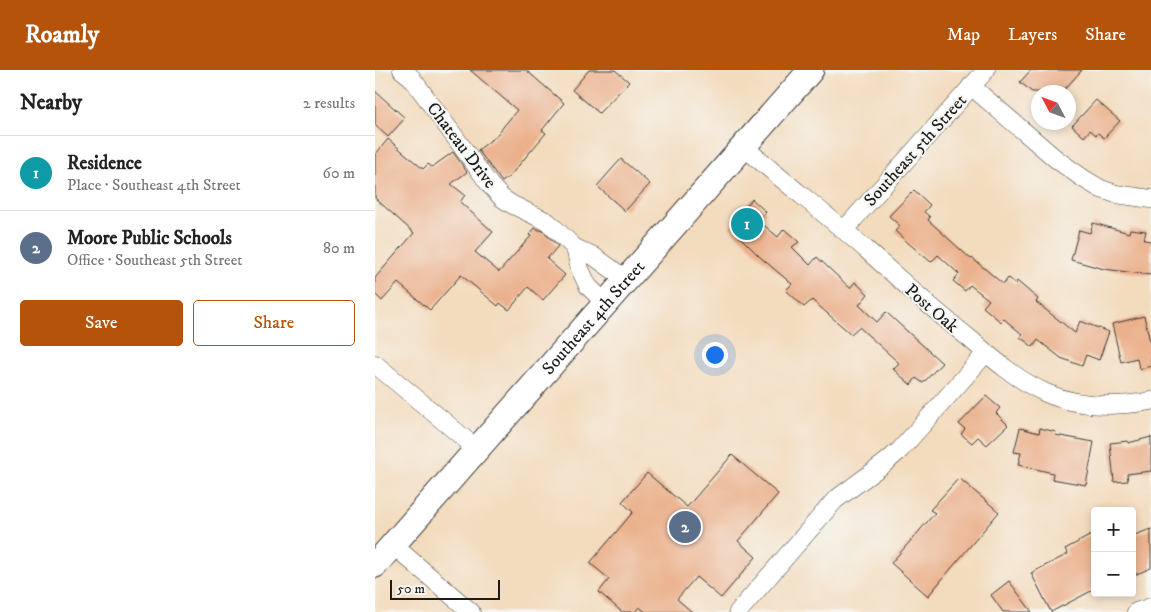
<!DOCTYPE html>
<meta charset="utf-8">
<style>
:root{--surface:#fff;--page:#f6f6f6;--text:#222;--muted:#767676;--line:#e0e0e0;--accent:#b45309}
body{margin:0;font-family:"IM FELL DW Pica",serif;background:var(--page);color:var(--text)}
.controls{position:absolute;right:15px;bottom:15px;display:grid;overflow:hidden;border-radius:5px;box-shadow:0 2px 8px #0003}
.controls button{width:45px;height:45px;display:grid;place-items:center;padding:0;border:0;border-bottom:1px solid var(--line);background:var(--surface);color:var(--text);font:25px sans-serif}
.compass{position:absolute;left:656px;top:15px;width:45px;height:45px;border-radius:50%;background:var(--surface);box-shadow:0 2px 8px #0003;rotate:311deg}
.scale{position:absolute;left:15px;bottom:12px;width:110px;box-sizing:border-box;padding-left:5px;border:2px solid #1c1c1c;border-top:0;font-size:14px;line-height:18px;white-space:nowrap;color:#1c1c1c;-webkit-text-stroke:4px #f6f6f2;paint-order:stroke}
.you{position:absolute;left:339px;top:284px;width:18px;height:18px;margin:-12px;border:4px solid #fff;border-radius:50%;background:#1a73e8;box-shadow:0 0 0 8px #1a73e833}
.badge{display:grid;place-items:center;width:32px;height:32px;border-radius:50%;background:var(--accent);color:#fff;font-size:16px;font-weight:700}
.pin{position:absolute;translate:-50% -50%;border:2px solid #fff;box-shadow:0 1px 5px #0006}
.list{margin:0;padding:0;list-style:none}
h2{display:flex;justify-content:space-between;align-items:center;height:65px;margin:0;padding:0 20px;font-size:21px}
h2 small{font-size:16px;font-weight:400;color:var(--muted)}
.list li{display:grid;grid-template-columns:32px 1fr auto;gap:15px;align-items:center;box-sizing:border-box;height:75px;padding:0 20px;border-top:1px solid var(--line)}
.list b{display:block;font-size:19px;white-space:nowrap}
.list p{margin:0;font-size:16px;white-space:nowrap;color:var(--muted)}
.list em{font-size:16px;font-style:normal;color:var(--muted)}
.actions{display:flex;gap:10px;padding:15px 20px}
.actions a{flex:1;padding:11px 0;border:1px solid var(--accent);border-radius:5px;text-align:center;font-size:18px;color:var(--accent)}
.actions .main{background:var(--accent);color:#fff}
.map{position:relative;flex:none;width:776px;height:542px;overflow:hidden}
header{display:flex;align-items:center;gap:30px;box-sizing:border-box;height:70px;padding:0 25px;background:var(--accent);color:#fff}
header strong{font-size:24px}
nav{display:flex;gap:28px;margin-inline-start:auto;font-size:18px}
main{display:flex}
aside{flex:1;background:var(--surface)}
.map>svg:first-child{display:block}
</style>
<header>
<strong>Roamly</strong>
<nav><a>Map</a><a>Layers</a><a>Share</a></nav>
</header>
<main>
<aside>
<h2>Nearby<small>2 results</small></h2>
<ul class="list">
<li><span class="badge" style="background:#0f9aa8">1</span><div><b>Residence</b><p>Place · Southeast 4th Street</p></div><em>60 m</em></li>
<li><span class="badge" style="background:#5c6f8a">2</span><div><b>Moore Public Schools</b><p>Office · Southeast 5th Street</p></div><em>80 m</em></li>
</ul>
<div class="actions"><a class="main">Save</a><a>Share</a></div>
</aside>
<div class="map">
<svg width="776" height="542" viewBox="0 0 776 542">
<rect width="100%" height="100%" fill="#f6f6f2"/>
<filter id="ink" filterUnits="userSpaceOnUse"><feTurbulence type="fractalNoise" baseFrequency=".02" numOctaves="2"/><feDisplacementMap in="SourceGraphic" scale="10" xChannelSelector="R" yChannelSelector="G"/><feConvolveMatrix kernelMatrix="1 2 1 2 8 2 1 2 1" color-interpolation-filters="sRGB"/></filter>
<filter id="wash" filterUnits="userSpaceOnUse"><feTurbulence type="fractalNoise" baseFrequency=".0096" numOctaves="4" result="noise"/><feDisplacementMap in="SourceGraphic" scale="20" xChannelSelector="R" yChannelSelector="G"/><feGaussianBlur stdDeviation="1.12" result="paint"/><feColorMatrix in="noise" values="0 0 0 0 0 0 0 0 0 0 0 0 0 0 0 0 0 1.4 0 .05"/><feComposite in="paint" operator="in"/></filter>
<g filter="url(#wash)">
<rect width="100%" height="100%" fill="#f3dbbd"/>
<g id="blocks">
<g fill="#ebb18c">
<polygon points="95,0 151,0 189,33 167,60 171,63 134,107 127,112 103,80 120,67 142,40"/>
<polygon points="214,0 240,0 254,12 224,43 197,20"/>
<polygon points="656,0 707,0 687,22 657,22 645,12"/>
<polygon points="0,21 30,48 13,67 0,55"/>
<polygon points="721,30 745,51 729,68 723,63 721,65 715,60 709,67 697,56"/>
<polygon points="13,69 48,99 53,94 57,97 78,82 92,102 76,114 90,125 85,132 118,162 100,182 124,202 156,166 154,165 160,158 167,161 183,176 172,189 190,205 168,230 153,217 134,240 125,233 123,236 86,205 55,240 23,213 7,231 0,224 0,208 39,163 0,128 0,85"/>
<polygon points="246,89 275,114 250,141 222,116"/>
<polygon points="539,120 555,135 549,142 555,147 553,150 596,189 597,188 628,214 633,208 640,214 642,211 663,229 661,232 700,263 705,251 734,262 724,290 711,285 707,296 686,288 663,270 658,277 645,267 647,264 629,249 626,252 608,237 614,230 595,215 590,221 578,211 584,204 563,185 556,192 532,172 520,161 525,156 514,146"/>
<polygon points="377,129 391,142 384,151 403,167 409,159 424,172 417,177 435,195 442,187 475,218 480,212 493,224 484,235 502,252 511,242 567,293 548,313 541,308 536,315 518,299 524,293 484,257 476,264 437,230 429,237 411,220 417,214 385,187 355,157"/>
<polygon points="718,153 754,163 755,159 771,161 769,170 776,171 776,205 729,199 696,190 704,160 715,163"/>
<polygon points="769,246 776,275 776,296 764,299 762,288 746,292 737,254"/>
<polygon points="611,326 625,338 621,343 633,355 612,375 603,367 597,373 586,364 590,359 584,354"/>
<polygon points="645,358 664,363 665,358 681,362 680,365 719,372 711,415 677,409 678,403 643,395 646,383 639,382"/>
<polygon points="776,367 776,401 752,404 753,411 739,412 735,373 753,371 753,373"/>
<polygon points="357,385 403,424 363,471 381,487 346,528 321,507 302,529 317,542 271,542 264,537 260,542 247,542 224,522 234,509 215,493 258,442 247,432 272,403 312,437"/>
<polygon points="584,408 624,442 553,526 516,493 560,443 555,440"/>
<polygon points="776,459 776,498 757,506 757,466"/>
<polygon points="720,463 720,519 676,542 656,503 693,484 690,479"/>
<polygon points="634,511 657,542 628,542 616,525"/>
</g>
</g>
</g>
<g filter="url(#ink)">
<use href="#blocks" fill-opacity="0" stroke="#3c3934" stroke-width="1"/>
<g fill="none" stroke-linecap="round" stroke-linejoin="round">
<defs>
<g id="street">
<polyline points="27,0 36,7 115,115 127,128 136,134 173,152 200,178 217,185 252,210"/>
<polyline points="596,16 681,89 709,109 726,119 741,124 776,129"/>
<path d="M368,76C409,112 452,145 493,181C526,211 559,240 594,268C618,289 642,310 671,323C703,337 742,337 776,331"/>
<polyline points="469,160 611,0"/>
<polyline points="200,178 205,199 213,216 231,234"/>
<polyline points="0,294 102,379"/>
<polyline points="18,475 96,542"/>
<polyline points="363,542 460,430 510,393 525,380 611,283"/>
<polyline points="761,542 776,537"/>
</g>
<g id="secondary">
<path id="s1" d="M0,495L436,0"/>
</g>
</defs>
<use href="#street" stroke="#3c3934" stroke-width="19"/>
<use href="#secondary" stroke="#3c3934" stroke-width="27"/>
<use href="#street" stroke="#fff" stroke-width="18"/>
<use href="#secondary" stroke="#fff" stroke-width="25"/>
</g>
</g>
<g text-anchor="middle" stroke-width="4" stroke-linejoin="round" paint-order="stroke">
<g font-size="18" fill="#1c1c1c" stroke="#f6f6f2">
<text transform="translate(87 75) rotate(53)" y="6">Chateau Drive</text>
<text transform="translate(540 80) rotate(-48)" y="6">Southeast 5th Street</text>
<text transform="translate(557 238) rotate(41)" y="6">Post Oak</text>
<text dy="6" stroke="none"><textPath href="#s1" startOffset="330">Southeast 4th Street</textPath></text>
</g>
</g>
</svg>
<div class="controls">
<button>+</button>
<button>−</button>
</div>
<svg class="compass" viewBox="-18 -18 36 36"><path d="M0-13l5 13h-10z" fill="#e53935"/><path d="M0 13l5-13h-10z" fill="#767676"/></svg>
<div class="scale">50 m</div>
<div class="you"></div>
<div class="pin badge" style="left:372px;top:154px;background:#0f9aa8">1</div>
<div class="pin badge" style="left:310px;top:457px;background:#5c6f8a">2</div>
</div>
</main>
